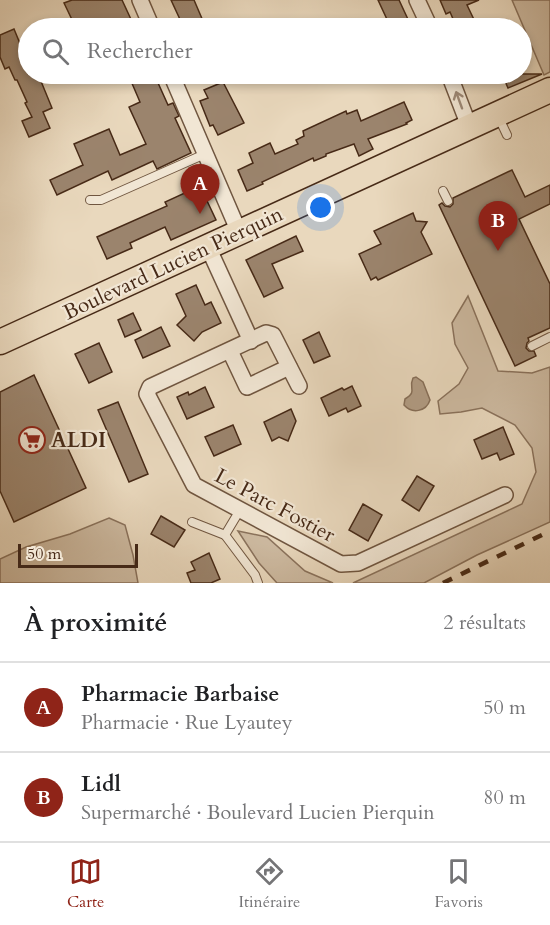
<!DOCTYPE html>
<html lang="fr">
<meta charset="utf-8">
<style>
:root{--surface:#fff;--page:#f6f6f6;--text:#202124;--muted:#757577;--line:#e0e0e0;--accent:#8f2418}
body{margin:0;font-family:Cardo,serif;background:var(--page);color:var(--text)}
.scale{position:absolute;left:18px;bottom:15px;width:120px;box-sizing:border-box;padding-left:6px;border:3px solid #472a17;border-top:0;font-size:16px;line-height:21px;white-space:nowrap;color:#472a17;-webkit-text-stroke:4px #f1e6d4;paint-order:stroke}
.you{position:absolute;left:321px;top:208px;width:21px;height:21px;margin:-15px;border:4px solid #fff;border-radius:50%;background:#1a73e8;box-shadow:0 0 0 9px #1a73e833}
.badge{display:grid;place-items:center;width:39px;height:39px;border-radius:50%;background:var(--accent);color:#fff;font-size:20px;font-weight:700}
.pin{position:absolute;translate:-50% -50px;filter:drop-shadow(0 2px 3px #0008)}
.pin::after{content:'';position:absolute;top:32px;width:21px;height:18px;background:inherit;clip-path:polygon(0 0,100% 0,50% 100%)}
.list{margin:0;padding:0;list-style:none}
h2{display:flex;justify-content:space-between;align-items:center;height:78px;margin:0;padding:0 24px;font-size:26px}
h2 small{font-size:20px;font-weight:400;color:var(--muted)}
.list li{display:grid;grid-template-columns:39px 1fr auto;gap:18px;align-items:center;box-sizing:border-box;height:90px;padding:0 24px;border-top:2px solid var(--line)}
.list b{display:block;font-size:22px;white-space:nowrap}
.list p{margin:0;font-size:20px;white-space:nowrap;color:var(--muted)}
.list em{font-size:20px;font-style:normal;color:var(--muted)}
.icon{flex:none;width:33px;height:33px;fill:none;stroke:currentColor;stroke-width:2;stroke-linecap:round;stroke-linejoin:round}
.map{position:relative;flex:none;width:550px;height:583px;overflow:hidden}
.search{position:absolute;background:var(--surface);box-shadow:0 3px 9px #0003;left:18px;right:18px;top:18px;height:66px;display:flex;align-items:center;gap:15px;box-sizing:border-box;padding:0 21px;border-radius:33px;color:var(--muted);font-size:22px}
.sheet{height:258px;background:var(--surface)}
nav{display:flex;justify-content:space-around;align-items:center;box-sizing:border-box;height:84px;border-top:2px solid var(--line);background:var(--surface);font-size:16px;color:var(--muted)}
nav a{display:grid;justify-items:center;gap:3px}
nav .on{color:var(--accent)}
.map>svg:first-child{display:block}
</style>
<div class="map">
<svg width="550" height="583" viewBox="0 0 550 583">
<rect width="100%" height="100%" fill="#e9d8bd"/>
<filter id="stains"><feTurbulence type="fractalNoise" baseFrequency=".00333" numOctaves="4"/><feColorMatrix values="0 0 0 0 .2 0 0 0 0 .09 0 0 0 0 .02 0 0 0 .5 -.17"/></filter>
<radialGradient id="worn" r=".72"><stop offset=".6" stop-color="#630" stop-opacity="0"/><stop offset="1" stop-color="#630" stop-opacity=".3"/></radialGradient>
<g fill="#cdbaa1" stroke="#8a725c" stroke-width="1.5">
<polygon points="512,0 550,0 550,72 544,75"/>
<polygon points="468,296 498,371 532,373 550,367 550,522 477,555 424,583 353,583 522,504 536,472 532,448 515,425 482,408 461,412 440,414 438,401 459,384 468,368 455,344 452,323"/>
<polygon points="109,518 125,525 133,555 138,583 0,583 0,559 26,547 70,534"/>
<polygon points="238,531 267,537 305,571 333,583 277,583 259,563"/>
</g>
<path fill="#b29d85" stroke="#876f59" stroke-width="1.5" d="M416,377L423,382L430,400C426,412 412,414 404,405L405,399C418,391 408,389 413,378Z"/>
<g fill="#9b846d" stroke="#472a17" stroke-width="1.5">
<polygon points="72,0 122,0 135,28 76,28 64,3"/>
<polygon points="171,0 194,0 206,28 184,28"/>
<polygon points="378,0 399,0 412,28 391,28"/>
<polygon points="440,0 479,0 467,5 478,28 457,28 450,12 446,14"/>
<polygon points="14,29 28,63 28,74 38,74 52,108 43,112 50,128 29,137 22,121 32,117 25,103 27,102 17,80 15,80 9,67 5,69 0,57 0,35"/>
<polygon points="128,74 154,74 168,105 173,103 179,116 175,118 191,153 157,169 153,161 112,180 108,171 57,195 50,180 83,165 74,144 109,129 120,155 146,144 129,107 140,102"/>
<polygon points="502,74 542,74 508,88"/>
<polygon points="223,82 244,123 218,135 213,125 210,126 200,101 208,98 204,90"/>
<polygon points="404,102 412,120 406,123 407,124 368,139 373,149 359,156 354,144 326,154 326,156 314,161 313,158 262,182 263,184 247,191 238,170 253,163 249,153 270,143 275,154 298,144 296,140 304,136 303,131 346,111 347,114 357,110 361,121"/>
<polygon points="512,170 525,197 550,185 550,204 519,219 550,284 550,328 528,338 529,341 527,343 526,348 529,351 534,351 536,356 515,366 439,205 442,203 445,206 450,207 453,204 453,198"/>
<polygon points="200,186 216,220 171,240 165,227 130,243 132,248 107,259 97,237 167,206 165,202"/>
<polygon points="413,213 416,221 427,222 421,232 432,254 378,280 376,277 371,280 359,254 381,244 374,231"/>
<polygon points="296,236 303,251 272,264 283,288 264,297 246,260"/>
<polygon points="196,285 205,305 211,302 221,323 202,332 194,341 177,325 186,316 176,294"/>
<polygon points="133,313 141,330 125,337 118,320"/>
<polygon points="161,327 170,346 143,358 135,340"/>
<polygon points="319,332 330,356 314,363 303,340"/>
<polygon points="99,343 112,372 89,383 75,354"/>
<polygon points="34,375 86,488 14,522 0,491 0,392"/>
<polygon points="352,386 361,406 348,412 346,408 329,416 321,398 342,388 344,390"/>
<polygon points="205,387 214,407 187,419 177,397 188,392 189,395"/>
<polygon points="118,402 148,474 129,482 98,410"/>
<polygon points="291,409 296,421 288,441 279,437 272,441 264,422"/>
<polygon points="233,425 241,444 214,456 205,437"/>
<polygon points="503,427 514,454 500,460 497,453 482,459 474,440"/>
<polygon points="417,476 434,486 419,511 402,500"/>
<polygon points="363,504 382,515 368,541 349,530"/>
<polygon points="161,516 185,530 174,547 151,534"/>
<polygon points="209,553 220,579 211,583 191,583 187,573 195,570 191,562"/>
</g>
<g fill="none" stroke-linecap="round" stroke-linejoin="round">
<defs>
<g id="lane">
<polyline points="499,118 507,135"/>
<polyline points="443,191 448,201"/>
<polyline points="90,200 101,200 205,154"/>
<polyline points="532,346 550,337"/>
<polyline points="240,510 225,535 255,575 258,583"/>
<polyline points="192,522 225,535"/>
</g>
<g id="street">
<polyline points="140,0 152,28"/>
<polyline points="417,0 430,28"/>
<polyline points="171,74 239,232"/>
<polyline points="449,74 469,126"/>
<polyline points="208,247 251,341"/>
<polyline points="230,351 247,387 289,367"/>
<polyline points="299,386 273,335 266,333 150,387 147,394 194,485 341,564 358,563 505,495"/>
</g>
<polyline id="primary" points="0,342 550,90"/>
</defs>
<use href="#lane" stroke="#705640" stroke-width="10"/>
<use href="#street" stroke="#705640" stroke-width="18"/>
<use href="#primary" stroke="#472a17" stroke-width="27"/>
<use href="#lane" stroke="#f1e6d4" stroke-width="8"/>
<use href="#street" stroke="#f1e6d4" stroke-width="15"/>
<use href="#primary" stroke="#e9d8bd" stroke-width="24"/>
<polyline stroke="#472a17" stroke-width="4.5" stroke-dasharray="10 10" stroke-linecap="butt" points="443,583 550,531"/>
</g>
<defs><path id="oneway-shaft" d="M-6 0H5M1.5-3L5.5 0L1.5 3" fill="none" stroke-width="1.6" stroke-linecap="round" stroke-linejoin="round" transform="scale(1.5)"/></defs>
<use stroke="#9c8876" href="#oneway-shaft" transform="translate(459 100) rotate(-110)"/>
<defs>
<symbol id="supermarket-ring" viewBox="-11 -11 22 22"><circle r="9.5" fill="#f1e6d4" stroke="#8f2418" stroke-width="1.5"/><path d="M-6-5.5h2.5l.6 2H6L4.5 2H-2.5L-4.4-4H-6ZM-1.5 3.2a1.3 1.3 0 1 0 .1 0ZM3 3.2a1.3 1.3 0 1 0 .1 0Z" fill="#8f2418"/></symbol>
</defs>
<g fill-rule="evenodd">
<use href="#supermarket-ring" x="17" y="425" width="30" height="30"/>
</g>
<g text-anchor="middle" stroke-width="4.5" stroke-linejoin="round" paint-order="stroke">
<g font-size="21" fill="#472a17" stroke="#f1e6d4">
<text transform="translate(173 263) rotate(-25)" y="7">Boulevard Lucien Pierquin</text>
<text transform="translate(275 505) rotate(28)" y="7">Le Parc Fostier</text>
</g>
<g font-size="21" font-weight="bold" fill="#472a17" stroke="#f1e6d4" text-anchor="start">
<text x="51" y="447">ALDI</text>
</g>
</g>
<rect width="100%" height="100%" filter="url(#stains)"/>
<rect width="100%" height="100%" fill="url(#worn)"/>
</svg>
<div class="scale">50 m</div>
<div class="you"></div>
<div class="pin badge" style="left:200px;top:214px">A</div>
<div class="pin badge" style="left:498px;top:251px">B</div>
<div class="search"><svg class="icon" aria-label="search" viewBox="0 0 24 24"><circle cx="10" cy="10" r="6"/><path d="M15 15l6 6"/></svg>Rechercher</div>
</div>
<section class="sheet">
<h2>À proximité<small>2 résultats</small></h2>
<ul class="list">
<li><span class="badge">A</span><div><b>Pharmacie Barbaise</b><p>Pharmacie · Rue Lyautey</p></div><em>50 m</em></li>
<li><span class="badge">B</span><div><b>Lidl</b><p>Supermarché · Boulevard Lucien Pierquin</p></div><em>80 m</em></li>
</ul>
</section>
<nav>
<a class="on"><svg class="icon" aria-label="map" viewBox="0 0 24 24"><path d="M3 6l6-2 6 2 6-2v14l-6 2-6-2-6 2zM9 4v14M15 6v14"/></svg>Carte</a>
<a><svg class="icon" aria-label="directions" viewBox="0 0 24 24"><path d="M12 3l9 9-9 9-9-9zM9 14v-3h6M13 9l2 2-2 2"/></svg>Itinéraire</a>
<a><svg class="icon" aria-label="saved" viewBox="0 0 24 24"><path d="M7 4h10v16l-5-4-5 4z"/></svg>Favoris</a>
</nav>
